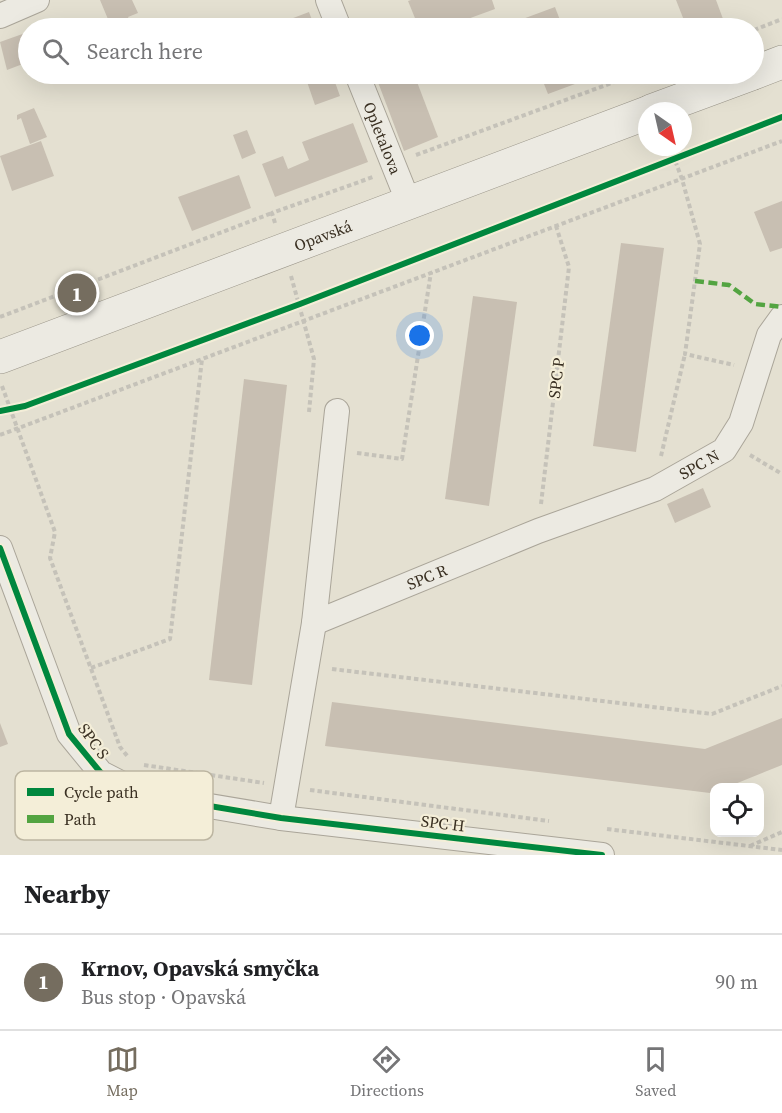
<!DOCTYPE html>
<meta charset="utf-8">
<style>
:root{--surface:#fff;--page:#f6f6f6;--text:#202124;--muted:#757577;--line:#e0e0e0;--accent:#756d5f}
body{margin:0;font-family:"Source Serif 4",serif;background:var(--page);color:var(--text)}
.controls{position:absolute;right:18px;bottom:18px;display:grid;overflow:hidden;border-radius:12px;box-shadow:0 6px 24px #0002}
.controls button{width:54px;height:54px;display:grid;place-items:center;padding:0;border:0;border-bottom:2px solid var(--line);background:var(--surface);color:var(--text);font:30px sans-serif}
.compass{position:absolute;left:638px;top:102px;width:54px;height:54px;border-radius:50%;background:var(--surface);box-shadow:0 6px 24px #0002;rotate:146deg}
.you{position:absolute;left:420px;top:336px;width:21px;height:21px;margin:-15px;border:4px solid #fff;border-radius:50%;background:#1a73e8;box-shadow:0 0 0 9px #1a73e833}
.badge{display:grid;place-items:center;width:39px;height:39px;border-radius:50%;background:var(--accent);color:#fff;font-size:20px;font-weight:700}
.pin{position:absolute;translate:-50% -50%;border:3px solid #fff;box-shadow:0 2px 6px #0006}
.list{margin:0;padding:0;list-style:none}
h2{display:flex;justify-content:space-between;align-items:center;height:78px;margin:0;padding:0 24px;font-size:26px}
h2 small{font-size:20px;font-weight:400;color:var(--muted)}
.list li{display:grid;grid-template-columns:39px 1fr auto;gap:18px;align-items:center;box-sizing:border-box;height:96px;padding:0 24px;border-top:2px solid var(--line)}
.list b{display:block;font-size:22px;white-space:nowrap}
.list p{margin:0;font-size:20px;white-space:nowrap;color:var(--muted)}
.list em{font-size:20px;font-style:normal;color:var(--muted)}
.icon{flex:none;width:33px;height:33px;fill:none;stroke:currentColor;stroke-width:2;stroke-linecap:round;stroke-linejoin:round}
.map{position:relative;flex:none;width:782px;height:855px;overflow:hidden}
.search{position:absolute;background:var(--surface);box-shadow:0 6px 24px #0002;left:18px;right:18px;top:18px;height:66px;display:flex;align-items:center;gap:15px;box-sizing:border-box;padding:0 21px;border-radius:33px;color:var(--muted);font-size:22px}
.sheet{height:174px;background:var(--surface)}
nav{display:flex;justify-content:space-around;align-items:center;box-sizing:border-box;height:84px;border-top:2px solid var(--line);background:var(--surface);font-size:16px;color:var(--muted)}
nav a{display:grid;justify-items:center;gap:3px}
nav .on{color:var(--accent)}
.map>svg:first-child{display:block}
</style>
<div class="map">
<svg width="782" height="855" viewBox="0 0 782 855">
<rect width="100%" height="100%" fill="#e4e0d1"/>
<g fill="#c8bfb2">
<polygon points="100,0 132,0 138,13 128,17 132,25 117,28 114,22 110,24"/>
<polygon points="411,0 492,0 495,9 443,28 419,28 408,1"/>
<polygon points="676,0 716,0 726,27 687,28"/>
<polygon points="555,7 563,28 523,28 520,20"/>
<polygon points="309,12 315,28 267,28"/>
<polygon points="395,20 398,28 372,28"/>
<polygon points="28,32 28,62 7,70 0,42"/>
<polygon points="311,74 332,74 340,96 315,105 305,76"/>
<polygon points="384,74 414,74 438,137 404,151 376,77"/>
<polygon points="540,74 581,74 583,81 548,94"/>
<polygon points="34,108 47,137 30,144 21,118 17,120 17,115"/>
<polygon points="353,123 368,162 275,197 262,164 283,156 288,169 309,160 302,142"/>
<polygon points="247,130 256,153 242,159 233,135"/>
<polygon points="41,141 54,176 12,191 0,156"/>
<polygon points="239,175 251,208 192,231 178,197"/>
<polygon points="782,201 782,248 770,252 754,212"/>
<polygon points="621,243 664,248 636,452 593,446"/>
<polygon points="473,296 517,302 489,506 445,499"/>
<polygon points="244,379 287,385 252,685 209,680"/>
<polygon points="703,488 711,507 675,523 667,504"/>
<polygon points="332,702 705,749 782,718 782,765 725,788 714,788 714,792 710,793 325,746"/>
<polygon points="0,723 8,744 0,747"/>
</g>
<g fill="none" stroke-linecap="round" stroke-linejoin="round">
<defs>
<g id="minor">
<polyline points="328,0 339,28"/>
<polyline points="0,16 37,0"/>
<path id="s1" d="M357,74L408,201"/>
<polyline points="0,548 69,734 101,773 144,795 281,818 602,855"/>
<path id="s2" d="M314,623L538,531L655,489L724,450L741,423L769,335L782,317"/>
<polyline points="281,818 314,623 337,411"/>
</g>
<g id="secondary">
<polyline points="754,73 782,62"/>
<polyline points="651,111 751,74"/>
<path id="s3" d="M0,357L647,113"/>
</g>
</defs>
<use href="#minor" stroke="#aaa599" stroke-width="26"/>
<use href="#secondary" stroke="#9a9589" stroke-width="34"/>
<g stroke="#c5c2b9" stroke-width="4" stroke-dasharray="4.5 3" stroke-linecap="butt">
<polyline points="754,30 782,19"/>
<polyline points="670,147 682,179 700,244 685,354 734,365"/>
<polyline points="416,155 636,74"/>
<polyline points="275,223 272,213 373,177"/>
<polyline points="291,276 314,359 309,412"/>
<polyline points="0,317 272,213"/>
<polyline points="2,386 55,532 50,558 120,747 129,758"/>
<polyline points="0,435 782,141"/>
<polyline points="357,453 402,459 431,272"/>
<polyline points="750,455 782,474"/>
<polyline points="661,456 685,354"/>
<polyline points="541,504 569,267 556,226"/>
<polyline points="91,668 170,639 202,359"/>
<polyline points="332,669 712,714 782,686"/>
<polyline points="144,765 264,783"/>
<polyline points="310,790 549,821"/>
<polyline points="607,829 782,850"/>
<polyline points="750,846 782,832"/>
</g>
<use href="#minor" stroke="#eceae2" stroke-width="24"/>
<use href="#secondary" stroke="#eceae2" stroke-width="33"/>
<polyline stroke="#53a441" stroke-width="4.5" stroke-dasharray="9 4.5" stroke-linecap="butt" points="695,281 729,285 755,304 782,307"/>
<defs>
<g id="cycleway">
<polyline points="0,411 25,406 300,304 782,117"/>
<polyline points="0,548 69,734 101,773 144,795 281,818 602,855"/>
</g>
</defs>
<use href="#cycleway" stroke="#f4eed8" stroke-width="10"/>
<use href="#cycleway" stroke="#00873e" stroke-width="6"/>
</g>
<g text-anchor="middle" stroke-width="4.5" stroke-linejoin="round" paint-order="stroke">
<g font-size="16" fill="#392f21" stroke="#f4eed8">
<text dy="6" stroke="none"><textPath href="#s1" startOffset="69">Opletalova</textPath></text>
<text dy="6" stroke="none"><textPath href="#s3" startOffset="345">Opavská</textPath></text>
<text transform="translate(556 378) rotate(-83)" y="6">SPC P</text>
<text dy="6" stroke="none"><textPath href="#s2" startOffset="417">SPC N</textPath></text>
<text dy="6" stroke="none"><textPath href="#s2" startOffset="122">SPC R</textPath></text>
<text transform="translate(94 741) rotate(54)" y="6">SPC S</text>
<text transform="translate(443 823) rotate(7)" y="6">SPC H</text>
</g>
</g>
<rect x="15" y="771" width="198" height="69" rx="9" fill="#f4eed8" stroke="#bcb5a1" stroke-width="1.5"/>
<rect x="27" y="788" width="27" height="8" fill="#00873e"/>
<rect x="27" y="815" width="27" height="8" fill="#53a441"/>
<g font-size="16" fill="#392f21">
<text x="64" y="798">Cycle path</text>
<text x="64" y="825">Path</text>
</g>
</svg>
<div class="controls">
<button><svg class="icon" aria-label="locate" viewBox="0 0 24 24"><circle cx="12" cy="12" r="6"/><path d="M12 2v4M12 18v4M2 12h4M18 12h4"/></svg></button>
</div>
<svg class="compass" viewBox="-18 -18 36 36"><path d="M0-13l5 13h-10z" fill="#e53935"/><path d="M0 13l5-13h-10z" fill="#757577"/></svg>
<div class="you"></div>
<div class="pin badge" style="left:77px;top:293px">1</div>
<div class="search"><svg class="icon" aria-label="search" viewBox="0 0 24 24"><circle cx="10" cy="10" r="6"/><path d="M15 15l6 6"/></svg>Search here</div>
</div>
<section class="sheet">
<h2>Nearby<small></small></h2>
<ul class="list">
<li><span class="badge">1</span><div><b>Krnov, Opavská smyčka</b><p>Bus stop · Opavská</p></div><em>90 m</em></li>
</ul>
</section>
<nav>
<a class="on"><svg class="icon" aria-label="map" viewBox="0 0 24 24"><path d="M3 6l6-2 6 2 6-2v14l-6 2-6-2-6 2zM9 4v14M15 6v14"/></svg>Map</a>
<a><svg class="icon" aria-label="directions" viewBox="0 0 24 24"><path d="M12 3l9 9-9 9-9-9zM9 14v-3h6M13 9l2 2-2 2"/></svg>Directions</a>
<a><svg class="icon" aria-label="saved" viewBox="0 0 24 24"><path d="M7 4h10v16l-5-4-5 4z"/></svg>Saved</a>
</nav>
